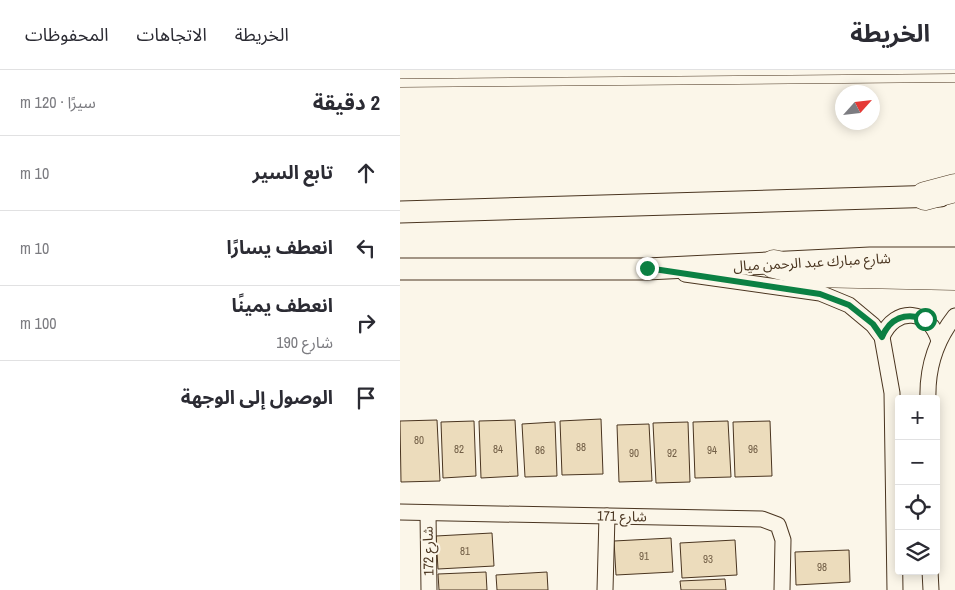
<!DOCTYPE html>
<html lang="ar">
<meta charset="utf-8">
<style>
:root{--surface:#fff;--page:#f2f2f3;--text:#2b2b33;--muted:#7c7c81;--line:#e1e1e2}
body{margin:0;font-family:"Archivo Narrow","Noto Sans Arabic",sans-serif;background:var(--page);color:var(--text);direction:rtl}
.controls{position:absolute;right:15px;bottom:15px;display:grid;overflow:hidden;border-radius:5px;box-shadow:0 2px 12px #0003}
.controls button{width:45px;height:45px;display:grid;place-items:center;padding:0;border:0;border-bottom:1px solid var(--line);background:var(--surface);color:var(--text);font:25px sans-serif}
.compass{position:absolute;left:435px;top:15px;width:45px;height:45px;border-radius:50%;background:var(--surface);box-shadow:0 2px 12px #0003;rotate:63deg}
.stop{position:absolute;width:15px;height:15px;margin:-11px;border:4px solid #0b8043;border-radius:50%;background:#fff}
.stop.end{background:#0b8043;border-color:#fff;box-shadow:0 1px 5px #0008}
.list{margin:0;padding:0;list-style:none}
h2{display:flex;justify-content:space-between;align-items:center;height:65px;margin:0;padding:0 20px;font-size:21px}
h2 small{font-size:16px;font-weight:400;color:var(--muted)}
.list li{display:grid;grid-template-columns:32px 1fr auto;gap:15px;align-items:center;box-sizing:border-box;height:75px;padding:0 20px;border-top:1px solid var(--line)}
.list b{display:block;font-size:19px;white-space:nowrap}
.list p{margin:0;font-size:16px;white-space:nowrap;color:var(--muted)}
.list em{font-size:16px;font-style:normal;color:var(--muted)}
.icon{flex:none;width:28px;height:28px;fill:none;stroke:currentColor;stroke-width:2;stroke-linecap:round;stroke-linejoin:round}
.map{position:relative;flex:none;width:555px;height:520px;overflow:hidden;direction:ltr}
header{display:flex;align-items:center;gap:30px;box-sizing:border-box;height:70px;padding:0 25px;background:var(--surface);border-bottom:1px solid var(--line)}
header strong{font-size:24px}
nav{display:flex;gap:28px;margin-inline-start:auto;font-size:18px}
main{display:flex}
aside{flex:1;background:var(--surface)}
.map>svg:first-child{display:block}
</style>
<header>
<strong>الخريطة</strong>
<nav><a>الخريطة</a><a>الاتجاهات</a><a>المحفوظات</a></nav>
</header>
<main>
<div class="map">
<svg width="555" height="520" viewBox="0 0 555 520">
<rect width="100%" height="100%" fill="#fbf6e9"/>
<g fill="#ecdcbc" stroke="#4a3520">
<polygon points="201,349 203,404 162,405 160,351"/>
<polygon points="37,350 40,411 1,412 0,351"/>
<polygon points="115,350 118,406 81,408 79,351"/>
<polygon points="74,351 76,406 43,408 41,352"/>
<polygon points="328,351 331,407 295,408 293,352"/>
<polygon points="370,351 372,406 335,407 333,352"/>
<polygon points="155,352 157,406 125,407 122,354"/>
<polygon points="288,352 290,412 256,413 253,353"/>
<polygon points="249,354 252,411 219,412 217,355"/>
<polygon points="92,463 94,496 38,499 36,466"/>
<polygon points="271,468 273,502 216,505 214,471"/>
<polygon points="335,470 337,505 282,508 280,473"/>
<polygon points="449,480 450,512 396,515 395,482"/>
<polygon points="86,502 87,520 39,520 38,504"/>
<polygon points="147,502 148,520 97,520 96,505"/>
<polygon points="325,509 326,520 281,520 280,511"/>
</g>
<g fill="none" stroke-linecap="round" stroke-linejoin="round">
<defs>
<polyline id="lane" points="0,13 555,8"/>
<g id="street">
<polyline points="285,204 420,223 449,235 473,255 482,267 492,323 495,520"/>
<path d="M482,267C495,236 530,239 539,271"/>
<path d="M528,329C527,298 536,270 555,246"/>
<polyline points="0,442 362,449 378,455 383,470 382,520"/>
<polyline points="28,443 29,520"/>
<polyline points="530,501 531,520"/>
<polyline points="205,520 207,446"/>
</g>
<g id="secondary">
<polyline points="0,142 540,126"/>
<polyline points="0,199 247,199 470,188 555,188"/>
</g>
<g id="highway">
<polyline points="525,126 555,118"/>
<polyline points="374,194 410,203 555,206"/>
</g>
</defs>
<use href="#lane" stroke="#4a3520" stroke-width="9"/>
<use href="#street" stroke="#4a3520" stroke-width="17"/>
<use href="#secondary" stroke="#4a3520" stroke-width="23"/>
<use href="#highway" stroke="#4a3520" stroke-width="29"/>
<use href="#lane" stroke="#fbf6e9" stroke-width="8"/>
<use href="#street" stroke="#fbf6e9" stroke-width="15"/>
<use href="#secondary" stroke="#fbf6e9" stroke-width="21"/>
<use href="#highway" stroke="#fbf6e9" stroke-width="28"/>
</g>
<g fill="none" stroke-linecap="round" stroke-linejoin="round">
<path stroke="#0b8043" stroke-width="6" d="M247,198L420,224L449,235L473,254L482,267C490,248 505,242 525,249"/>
</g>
<g text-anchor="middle" stroke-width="4" stroke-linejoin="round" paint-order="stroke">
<g font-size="11" fill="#725f47">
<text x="19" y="374">80</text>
<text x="181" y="381">88</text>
<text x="59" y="383">82</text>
<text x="98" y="383">84</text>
<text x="353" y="383">96</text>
<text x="140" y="384">86</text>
<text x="312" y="384">94</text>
<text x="234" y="387">90</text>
<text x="272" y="387">92</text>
<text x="65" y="485">81</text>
<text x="244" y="490">91</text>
<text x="308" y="493">93</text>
<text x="422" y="501">98</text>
</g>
<g font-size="14" fill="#4a3520" stroke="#fbf6e9">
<text transform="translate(412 192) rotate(-3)" y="5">شارع مبارك عبد الرحمن ميال</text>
<text transform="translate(222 446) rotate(1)" y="5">شارع 171</text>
<text transform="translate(28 481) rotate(-91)" y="5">شارع 172</text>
</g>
</g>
</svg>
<div class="controls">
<button>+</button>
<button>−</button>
<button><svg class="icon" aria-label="locate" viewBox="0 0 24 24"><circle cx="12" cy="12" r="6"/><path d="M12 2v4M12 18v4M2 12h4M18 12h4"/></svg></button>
<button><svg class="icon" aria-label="layers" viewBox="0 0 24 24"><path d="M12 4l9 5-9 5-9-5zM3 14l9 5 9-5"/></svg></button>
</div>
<svg class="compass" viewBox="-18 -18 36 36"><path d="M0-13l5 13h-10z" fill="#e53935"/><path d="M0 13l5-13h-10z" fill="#7c7c81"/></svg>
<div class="stop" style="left:525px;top:249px"></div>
<div class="stop end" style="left:247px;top:198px"></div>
</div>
<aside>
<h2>2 دقيقة<small>سيرًا · 120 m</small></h2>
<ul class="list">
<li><svg class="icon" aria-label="ahead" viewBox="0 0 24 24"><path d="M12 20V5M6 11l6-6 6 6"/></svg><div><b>تابع السير</b></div><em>10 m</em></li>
<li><svg class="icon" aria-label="left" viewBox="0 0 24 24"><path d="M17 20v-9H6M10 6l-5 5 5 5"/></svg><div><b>انعطف يسارًا</b></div><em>10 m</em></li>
<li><svg class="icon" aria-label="right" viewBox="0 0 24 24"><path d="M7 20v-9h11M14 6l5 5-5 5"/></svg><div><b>انعطف يمينًا</b><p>شارع 190</p></div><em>100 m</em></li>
<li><svg class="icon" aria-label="arrive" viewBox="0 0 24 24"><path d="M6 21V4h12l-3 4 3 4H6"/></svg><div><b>الوصول إلى الوجهة</b></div></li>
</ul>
</aside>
</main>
